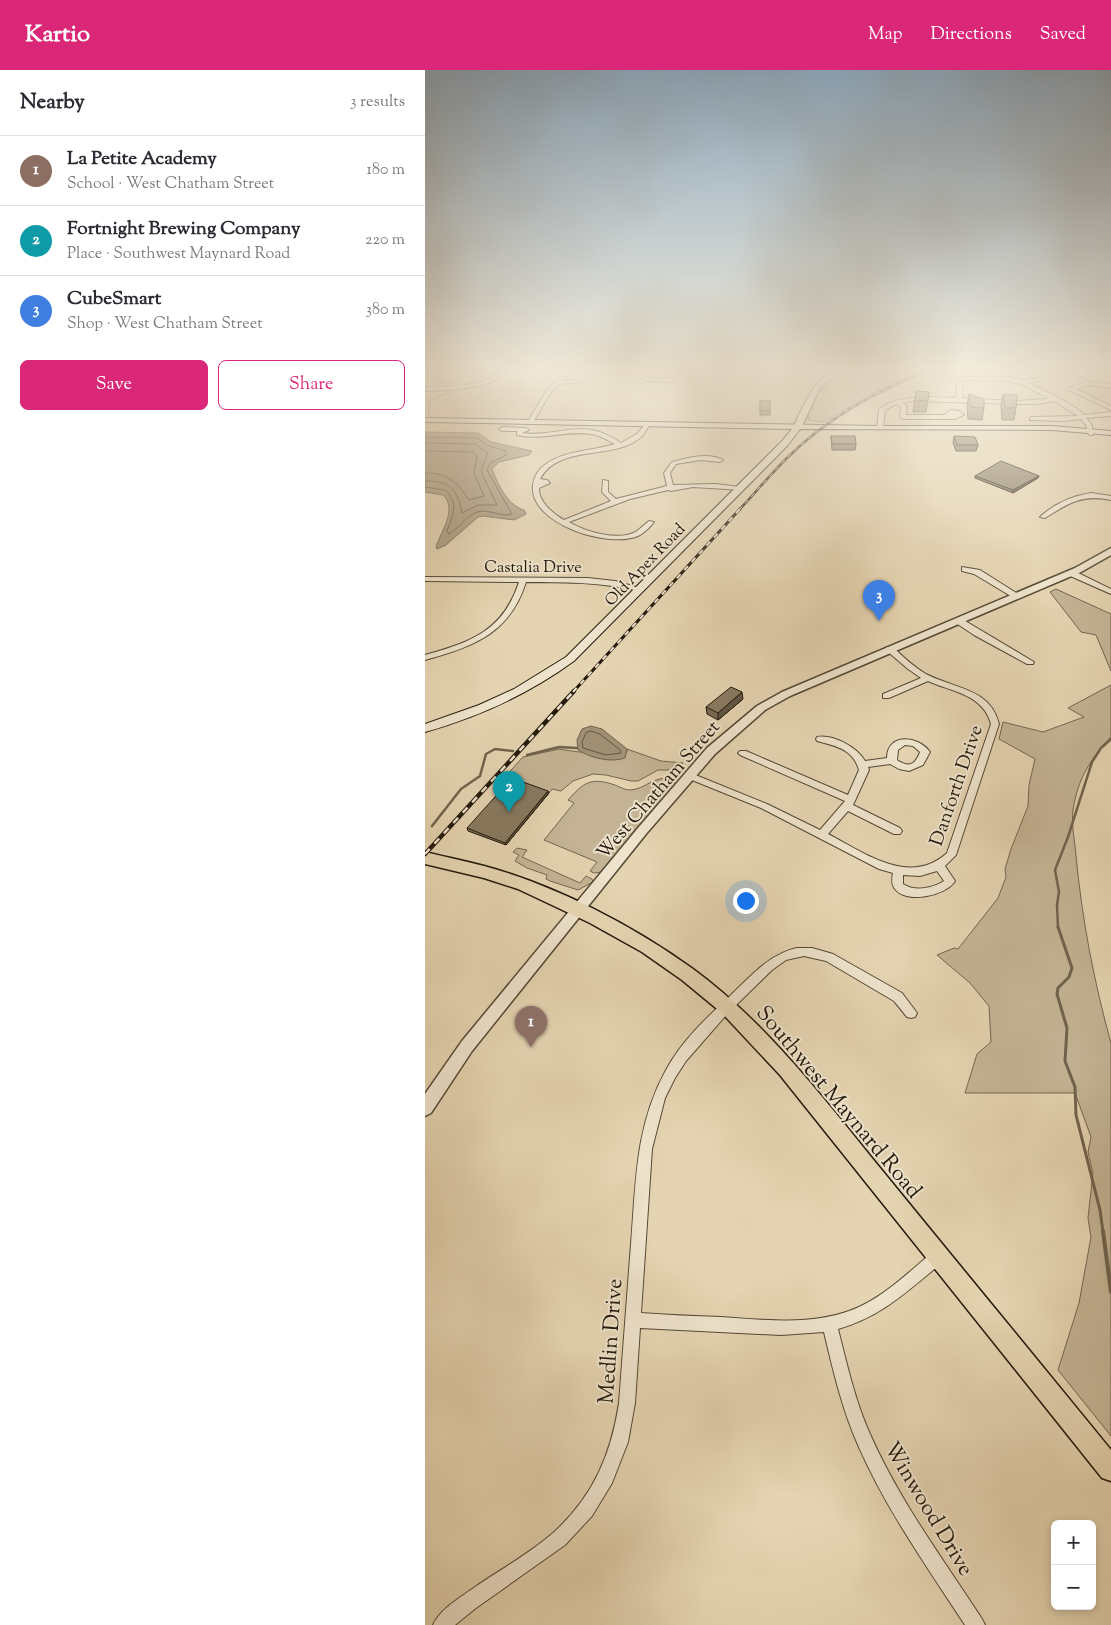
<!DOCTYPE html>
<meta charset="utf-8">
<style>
:root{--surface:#fff;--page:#f7f7f7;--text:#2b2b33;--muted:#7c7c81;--line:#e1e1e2;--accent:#db2777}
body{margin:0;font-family:"Sorts Mill Goudy",serif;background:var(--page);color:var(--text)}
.controls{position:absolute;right:15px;bottom:15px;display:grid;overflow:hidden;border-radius:8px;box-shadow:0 2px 8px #0003}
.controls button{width:45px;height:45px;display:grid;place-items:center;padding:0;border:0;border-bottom:1px solid var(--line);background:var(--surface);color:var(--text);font:25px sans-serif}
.you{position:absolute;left:320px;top:830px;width:18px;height:18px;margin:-12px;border:4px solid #fff;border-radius:50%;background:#1a73e8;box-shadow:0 0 0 8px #1a73e833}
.badge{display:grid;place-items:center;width:32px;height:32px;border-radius:50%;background:var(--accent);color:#fff;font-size:16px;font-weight:700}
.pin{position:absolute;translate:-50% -41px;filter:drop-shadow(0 1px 2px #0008)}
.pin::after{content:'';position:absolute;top:26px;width:18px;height:15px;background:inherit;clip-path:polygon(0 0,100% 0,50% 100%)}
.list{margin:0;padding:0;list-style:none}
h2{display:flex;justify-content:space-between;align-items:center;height:65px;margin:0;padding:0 20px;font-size:21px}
h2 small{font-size:16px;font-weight:400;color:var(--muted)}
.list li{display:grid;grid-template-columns:32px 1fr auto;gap:15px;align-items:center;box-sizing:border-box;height:70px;padding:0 20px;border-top:1px solid var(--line)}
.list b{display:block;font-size:19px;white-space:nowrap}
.list p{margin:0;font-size:16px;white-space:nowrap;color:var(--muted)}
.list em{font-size:16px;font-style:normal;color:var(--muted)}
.actions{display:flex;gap:10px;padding:15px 20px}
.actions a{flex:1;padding:11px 0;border:1px solid var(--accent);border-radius:8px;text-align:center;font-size:18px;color:var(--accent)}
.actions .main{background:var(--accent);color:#fff}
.map{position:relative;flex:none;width:686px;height:1555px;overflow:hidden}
header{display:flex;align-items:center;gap:30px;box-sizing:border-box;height:70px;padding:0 25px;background:var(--accent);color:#fff}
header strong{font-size:24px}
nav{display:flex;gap:28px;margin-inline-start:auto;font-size:18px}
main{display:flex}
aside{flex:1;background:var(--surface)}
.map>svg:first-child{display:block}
</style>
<header>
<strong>Kartio</strong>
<nav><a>Map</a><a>Directions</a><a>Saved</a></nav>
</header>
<main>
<aside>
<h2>Nearby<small>3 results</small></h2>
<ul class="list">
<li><span class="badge" style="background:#8d6e63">1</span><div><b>La Petite Academy</b><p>School · West Chatham Street</p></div><em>180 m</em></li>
<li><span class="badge" style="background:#0f9aa8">2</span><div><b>Fortnight Brewing Company</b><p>Place · Southwest Maynard Road</p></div><em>220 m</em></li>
<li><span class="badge" style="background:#3f7fe0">3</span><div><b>CubeSmart</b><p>Shop · West Chatham Street</p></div><em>380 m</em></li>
</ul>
<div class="actions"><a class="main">Save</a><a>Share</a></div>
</aside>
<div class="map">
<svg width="686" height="1555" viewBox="0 0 686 1555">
<rect width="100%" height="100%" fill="#e5d4b1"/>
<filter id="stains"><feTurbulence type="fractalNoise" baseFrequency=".004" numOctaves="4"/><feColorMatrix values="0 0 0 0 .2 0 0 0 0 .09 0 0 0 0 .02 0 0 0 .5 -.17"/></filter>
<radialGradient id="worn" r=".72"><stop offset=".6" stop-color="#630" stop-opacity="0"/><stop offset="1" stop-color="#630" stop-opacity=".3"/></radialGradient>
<g fill="#c4b495" stroke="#746650">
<polygon points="1,299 30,299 35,311 20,313 7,311 14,305"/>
<path d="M424,299H506L476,310L444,325L399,352L383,350C385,327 403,307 424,299Z"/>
<polygon points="631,519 686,544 686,601 671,565 656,562 625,522"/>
<path d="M686,615V667C665,690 653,708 648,740C646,754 650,771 651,786C657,849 669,912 686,973V1366L633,1300L654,1233L666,1167L663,1148L668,1103L663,1082L666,1067L650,1023H540L552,984L566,972L564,936L545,913L512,885L529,878L533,879L573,828L581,807L580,799L586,779L603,736L604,715L610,689L574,669L578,652L618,662L659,647L643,638Z"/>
<polygon points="134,679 154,682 202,682 202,679 236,691 258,693 254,700 233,700 213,711 206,711 181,705 168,704 148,711 136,721 127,719 124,723 79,708 98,687"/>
<path d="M242,708L248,710L250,715L177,802L169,803L165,801L172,792L119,770L149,733L143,730C159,712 166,707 190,715C195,717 200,720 205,720C220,719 224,709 242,708Z"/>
<polygon points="92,778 102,780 97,787 155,813 161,806 167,809 168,812 153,820 125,811 121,809 122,805 102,798 90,791 94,785 88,782"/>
</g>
<g fill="#a39479" stroke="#70634d">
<path d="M0,362L53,363L66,372L107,381L104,385L74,392L67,399C72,413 83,436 99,440L101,444L89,450L58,446L53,447L21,475L12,479L11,477C16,461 33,439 18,425L0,422Z"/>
<path d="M166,656L177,659L202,679L200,688C186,693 166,688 153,680L152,670L157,659Z"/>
</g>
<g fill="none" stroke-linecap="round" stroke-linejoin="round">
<g stroke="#635642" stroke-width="1">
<path d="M0,367L52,368L64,376L81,381V385L65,393L62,400L87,444C75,448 64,438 52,442C41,446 34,458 24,464L22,461C28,446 34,432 20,420L0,417"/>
<path d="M0,373L50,374L63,383L57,398V404L72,435H53L37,443C32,419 26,411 0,411"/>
<path d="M0,381L48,382L52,386L49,403L59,426L44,430C32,412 23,403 0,403"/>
<polygon points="166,661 175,664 195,680 196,683 181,685 158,678 157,672 161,663"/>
</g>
<g stroke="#70634d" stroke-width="1">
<polyline points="26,315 30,305 27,299"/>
<polyline points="3,345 5,336 3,331 27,321 27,319"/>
</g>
<g stroke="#70634d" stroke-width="2.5">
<polyline points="102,685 134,677 152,678"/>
<polyline points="7,756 36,719 55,706 61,684 70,679 88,681"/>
<polyline points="633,858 632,835 634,822 630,800 643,767 667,692 676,678 686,669"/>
</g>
<polyline stroke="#70634d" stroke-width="3" points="633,857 647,898 644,907 633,918 632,924 642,958 640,991 650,1017 651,1045 675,1140 678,1162"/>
<polyline stroke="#70634d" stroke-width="4" points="678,1161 686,1222"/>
<defs>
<g id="minor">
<path d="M81,299H86C66,320 27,320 0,321V317C26,317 60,316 81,299Z"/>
<polygon points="143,299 148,299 137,311 153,310 159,299 164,299 157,312 134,314 124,325 107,354 103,354 102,353 120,323"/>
<polygon points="210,299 215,299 215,302 222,308 249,308 252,310 249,312 221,311 210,304"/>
<path d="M653,299H661L646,303L665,312L686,314V318L664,315L651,319L686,336V340L644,320V318L659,313L641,305L604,313C619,321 648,333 659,345L686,342V346L661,348L667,355L668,365H664L661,355L656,349L638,351L605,350V348L607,347L653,346L629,331L612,334H589L489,331L477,333L482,336L481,345H519L526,340L534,341L539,345L530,349H478L475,347L476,337L471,334L460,340L458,358L455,360L452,358L454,339C475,324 507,327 531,328L533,307H580L599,311ZM537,310L580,311L597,314L624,329L589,331L537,328Z"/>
<polygon points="678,299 684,299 686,301 686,305"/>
<path d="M222,352L225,354C222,358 220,364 216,367C189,391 135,373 115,409L122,410L125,413L114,418C113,431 128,444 139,450L186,431L177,422L178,410L183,411V422L191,429L242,416L239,403L247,392C263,388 283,382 298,390L295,392L276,390L251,394L245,403L248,415L291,414L315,417L318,419L317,420L268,417L246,421L243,420L205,429L144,452C161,462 194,472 212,461C216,458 220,454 224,451L229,452C226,456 220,462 215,465C186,480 103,454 108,415C109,407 113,399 121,394C141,380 168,381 190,374C182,370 175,365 166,364C140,360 119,371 92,365V361H77L74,359L77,357L101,358L104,360L97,363C121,367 144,356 167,360C178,362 187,367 196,373L212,364Z"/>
<path d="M666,423L686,426V430C657,424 644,433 620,448L615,447C629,434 647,426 666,423Z"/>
<polygon points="537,497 555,500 596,526 595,528 589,528 549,504 537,501"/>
<polygon points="643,501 649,501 686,519 686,524 643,505"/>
<path d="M0,507L163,508L190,511L218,519L214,521C176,512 140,512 101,512C85,563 49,577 0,590V585C46,572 78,561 94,512L0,511Z"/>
<polygon points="531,549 537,549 609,592 608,594 602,594 549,565 531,553"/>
<path d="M462,577H468C478,587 489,597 501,604C530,619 565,618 574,654L531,785L520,796L530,811C521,826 481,834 470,819C466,814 467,808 468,803L454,799L336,738L262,708L260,706L265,703L268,704L342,734L395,760L420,731L315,685L313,683L315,681H321L423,725L434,700C428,679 411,676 392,671L391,669L392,667C408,664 432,677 440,691L462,688C462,663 493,665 505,682L498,695L484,701L474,699L465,694L443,697L444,700L428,735L475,758L477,761L475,764H469L423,741L403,764C440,783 484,817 522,783L566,654C558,624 527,622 503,611L464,628H458V624L496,608L483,599L462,581ZM480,675L488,676L495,682C490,695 484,698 472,690L473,680ZM512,801L519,811C508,818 490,822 478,814V805L495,806Z"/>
<path d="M372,878H387L408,884L477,923L492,943L490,947L486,948L482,947L469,931L401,891L379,886L361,890L347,900L303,943L261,991L250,1008L240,1028L227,1079L216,1243C242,1245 269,1246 296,1247C343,1250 395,1257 438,1235C464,1222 486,1200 508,1182L513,1180L518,1182L520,1187L518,1192C482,1221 458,1246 413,1259C422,1294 430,1331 445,1364C474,1430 518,1489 557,1549L560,1555H540C502,1497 461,1439 433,1375C417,1339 408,1300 399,1262L356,1265L215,1258L210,1333L203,1372L187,1413L167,1446L140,1475L51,1538L30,1555H8C15,1539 36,1527 50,1517C76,1499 104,1484 128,1463C168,1427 186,1385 194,1333C198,1280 202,1227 206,1174C211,1113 210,1056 241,1000C256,972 281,948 305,926C325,907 344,884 372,878Z"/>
</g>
<g id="tertiary">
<path d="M411,299H418L395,317L377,356L371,357L369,356C380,333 388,311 411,299Z"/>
<polygon points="686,478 686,485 656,502 365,626 340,640 290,684 221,764 47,981 6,1043 0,1046 0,1024 37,971 213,758 282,678 332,636 357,622 650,498"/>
</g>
<path id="secondary" d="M0,348L455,356H627L686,361V365L627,360L375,359L363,375L149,591C104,624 53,647 0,662V654L54,635L89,619L141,587L357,371L367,359L0,352Z"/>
<path id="primary" d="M0,782C20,787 40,791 59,796C130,815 209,856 268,899C344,955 401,1032 460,1104C535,1196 611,1288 686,1380V1411L677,1408L355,1005L297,943L257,910L217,882L165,853L93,819L59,808L0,794Z"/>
</defs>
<use href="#minor" stroke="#544834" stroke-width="2"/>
<use href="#tertiary" stroke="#544834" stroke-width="3"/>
<use href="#secondary" stroke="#23190b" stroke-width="2"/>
<use href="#primary" stroke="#23190b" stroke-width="3"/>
<use href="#minor" fill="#eee3cc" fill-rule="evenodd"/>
<use href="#tertiary" fill="#eee3cc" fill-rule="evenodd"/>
<use href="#secondary" fill="#eee3cc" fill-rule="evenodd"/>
<use href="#primary" fill="#e5d4b1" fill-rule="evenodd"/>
<defs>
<path id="rail-far2" d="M314,440C330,423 345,405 361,389C402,348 454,319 508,299"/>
<polyline id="rail-far1" points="148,622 315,439"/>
<polyline id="rail" points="0,784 149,621"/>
</defs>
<use href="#rail-far2" stroke="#23190b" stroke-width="2.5"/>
<use href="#rail-far1" stroke="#23190b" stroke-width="3"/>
<use href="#rail" stroke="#23190b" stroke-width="4.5"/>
<use href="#rail-far2" stroke="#eee3cc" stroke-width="1" stroke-dasharray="4.5" stroke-linecap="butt"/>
<use href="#rail-far1" stroke="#eee3cc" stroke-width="2" stroke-dasharray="5.5" stroke-linecap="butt"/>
<use href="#rail" stroke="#eee3cc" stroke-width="2.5" stroke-dasharray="7" stroke-linecap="butt"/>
</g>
<g fill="#756953" stroke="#23190b">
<polygon points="491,321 504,322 501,342 488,342"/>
<polygon points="544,324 559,338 557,350 543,349 542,335"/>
<polygon points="578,324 591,338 589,350 577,350 576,335"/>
<rect x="335" y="331" width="10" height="14"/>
<polygon points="406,366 431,374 430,380 407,380"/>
<polygon points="529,366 553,375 551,381 531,381 528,373"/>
<polygon points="550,406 614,406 613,408 588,423 550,408"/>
<polygon points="318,629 293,650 282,644 281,637"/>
<polygon points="124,723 81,775 43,761 42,758"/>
</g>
<g fill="#5f5544" stroke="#23190b">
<polygon points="614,406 613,408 588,423 588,420"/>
<polygon points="317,622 318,629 293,650 293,643"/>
<polygon points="123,721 124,723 81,775 80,773"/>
</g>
<g fill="#887a61" stroke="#23190b">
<polygon points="491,321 504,322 503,330 490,331"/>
<polygon points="544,324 559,329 559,338 545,337"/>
<polygon points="578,324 592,325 591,338 580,338"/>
<rect x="335" y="331" width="10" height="10"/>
<polygon points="406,366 430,366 431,374 407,374"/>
<polygon points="529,366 550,367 553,375 532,375"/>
<polygon points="576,391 614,406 588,420 550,406"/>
<polygon points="306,617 317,622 293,643 281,637"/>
<polygon points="87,708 123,721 80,773 42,758"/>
</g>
<linearGradient id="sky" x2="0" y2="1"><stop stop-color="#8ca7bc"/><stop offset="0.58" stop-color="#f3ecdc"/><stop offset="1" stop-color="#f3ecdc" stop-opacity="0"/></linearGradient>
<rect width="686" height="516" fill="url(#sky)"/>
<g text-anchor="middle" stroke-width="4" stroke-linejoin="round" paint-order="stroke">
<g font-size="16" fill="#23190b" stroke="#eee3cc">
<text transform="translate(219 494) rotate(-46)" y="6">Old Apex Road</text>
<text x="108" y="502">Castalia Drive</text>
</g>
<g font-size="19" fill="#23190b" stroke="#eee3cc">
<text transform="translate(530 715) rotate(-71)" y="7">Danforth Drive</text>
<text transform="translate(232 719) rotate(-49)" y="7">West Chatham Street</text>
</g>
<g font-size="22" fill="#23190b" stroke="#eee3cc">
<text transform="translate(415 1031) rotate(50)" y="8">Southwest Maynard Road</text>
<text transform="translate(184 1271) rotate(-86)" y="8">Medlin Drive</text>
<text transform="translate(505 1438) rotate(59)" y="8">Winwood Drive</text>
</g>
</g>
<rect width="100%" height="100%" filter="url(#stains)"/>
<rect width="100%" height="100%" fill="url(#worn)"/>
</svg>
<div class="controls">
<button>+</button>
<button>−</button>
</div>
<div class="you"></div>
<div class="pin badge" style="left:106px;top:977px;background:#8d6e63">1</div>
<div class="pin badge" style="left:84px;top:742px;background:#0f9aa8">2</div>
<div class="pin badge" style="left:454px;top:551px;background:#3f7fe0">3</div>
</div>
</main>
